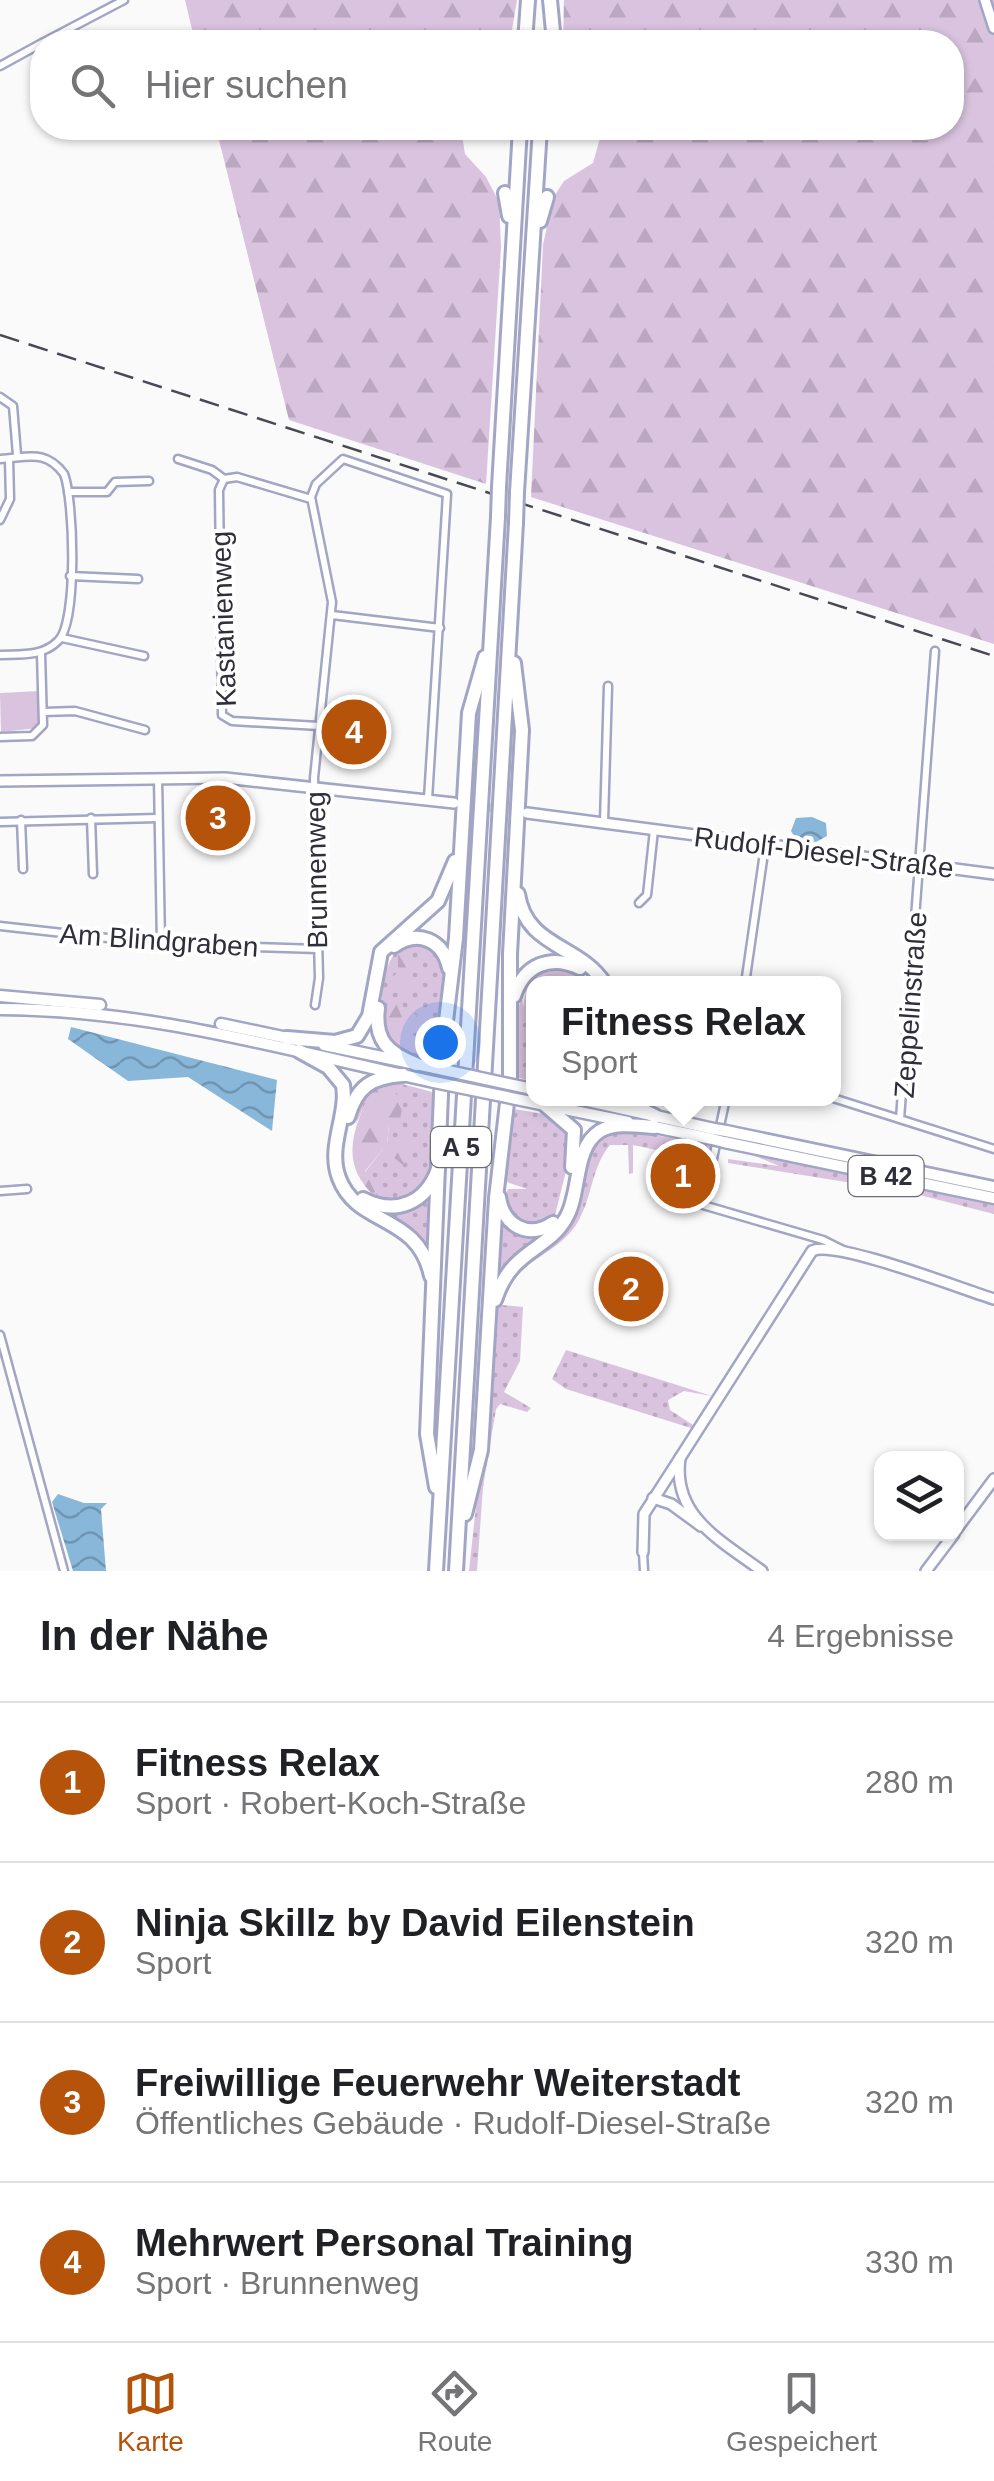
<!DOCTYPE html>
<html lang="de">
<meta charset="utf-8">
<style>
:root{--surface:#fff;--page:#f6f6f6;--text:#202124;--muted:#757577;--line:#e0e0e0;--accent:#b45309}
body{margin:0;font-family:Arial,sans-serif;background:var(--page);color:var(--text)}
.controls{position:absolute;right:30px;bottom:30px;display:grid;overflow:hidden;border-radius:20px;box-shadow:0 2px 8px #0004}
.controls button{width:90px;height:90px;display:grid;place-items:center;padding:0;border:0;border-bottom:2px solid var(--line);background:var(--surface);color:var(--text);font:50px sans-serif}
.you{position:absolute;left:440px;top:1042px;width:35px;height:35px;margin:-25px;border:8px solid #fff;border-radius:50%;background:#1a73e8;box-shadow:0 0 0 15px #1a73e833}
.badge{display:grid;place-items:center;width:65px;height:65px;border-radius:50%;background:var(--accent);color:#fff;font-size:32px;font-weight:700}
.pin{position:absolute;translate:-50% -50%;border:5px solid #fff;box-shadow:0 2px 10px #0006}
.popup{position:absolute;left:526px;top:976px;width:315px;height:130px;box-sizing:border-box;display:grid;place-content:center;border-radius:20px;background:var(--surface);filter:drop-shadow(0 2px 8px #0005);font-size:32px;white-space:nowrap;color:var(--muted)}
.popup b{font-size:38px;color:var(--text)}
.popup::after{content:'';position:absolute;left:50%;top:100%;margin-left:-20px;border:20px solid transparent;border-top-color:var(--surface)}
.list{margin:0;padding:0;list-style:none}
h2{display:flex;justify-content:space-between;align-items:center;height:130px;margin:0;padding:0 40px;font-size:42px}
h2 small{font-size:32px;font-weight:400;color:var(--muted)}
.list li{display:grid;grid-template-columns:65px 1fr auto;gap:30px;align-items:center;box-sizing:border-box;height:160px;padding:0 40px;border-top:2px solid var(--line)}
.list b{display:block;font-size:38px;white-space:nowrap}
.list p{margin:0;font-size:32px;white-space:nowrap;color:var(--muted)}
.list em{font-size:32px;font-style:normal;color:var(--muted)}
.icon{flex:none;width:55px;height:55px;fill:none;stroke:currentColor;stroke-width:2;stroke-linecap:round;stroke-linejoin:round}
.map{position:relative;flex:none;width:994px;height:1571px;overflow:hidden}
.search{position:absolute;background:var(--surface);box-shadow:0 2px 8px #0004;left:30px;right:30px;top:30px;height:110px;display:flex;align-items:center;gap:25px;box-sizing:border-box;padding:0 35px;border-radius:40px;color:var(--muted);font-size:38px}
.sheet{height:770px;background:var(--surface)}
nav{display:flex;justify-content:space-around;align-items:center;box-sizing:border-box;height:140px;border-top:2px solid var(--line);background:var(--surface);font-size:28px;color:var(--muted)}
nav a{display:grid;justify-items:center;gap:5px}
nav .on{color:var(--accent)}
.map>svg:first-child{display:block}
</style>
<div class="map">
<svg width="994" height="1571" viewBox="0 0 994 1571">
<defs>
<pattern id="grass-dots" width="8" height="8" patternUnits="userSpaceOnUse" patternTransform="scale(2.5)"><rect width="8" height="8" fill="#d9c3df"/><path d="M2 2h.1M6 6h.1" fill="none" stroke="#bba8c0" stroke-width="1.8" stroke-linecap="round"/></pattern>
<pattern id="forest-firs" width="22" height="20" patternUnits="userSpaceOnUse" patternTransform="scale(2.5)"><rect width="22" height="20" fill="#d9c3df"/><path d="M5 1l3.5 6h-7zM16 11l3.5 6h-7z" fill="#bba8c0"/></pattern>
<pattern id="water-waves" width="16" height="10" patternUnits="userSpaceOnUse" patternTransform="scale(2.5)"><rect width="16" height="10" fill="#89b7da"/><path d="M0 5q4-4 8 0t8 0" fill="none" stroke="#7095b2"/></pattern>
</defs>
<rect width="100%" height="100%" fill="#fafafa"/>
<g fill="url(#grass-dots)">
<path d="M427,943L444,964L435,1060L411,1057L390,1047C379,1017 376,971 401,945Z"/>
<polygon points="522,994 523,1007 533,1005 533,1082 517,1077 518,1010"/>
<path d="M391,1081L436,1093C435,1140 447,1205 379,1200L365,1172L383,1149L410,1143L387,1144L389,1125L372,1089L356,1124C360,1100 366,1087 391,1081Z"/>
<path d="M514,1109L550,1115L565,1124L572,1147L555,1215L538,1225C518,1224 498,1210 508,1189H527L504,1181Z"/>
<path d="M625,1129L711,1146L708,1161L633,1145V1173L629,1174L628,1145H610C591,1167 592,1201 576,1225C553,1259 516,1257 502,1305L523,1307L520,1361L504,1392L531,1408L527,1412L500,1404L496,1409L483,1487L477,1571H469L498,1301L511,1274L559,1232L590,1149L601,1135Z"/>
<polygon points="753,1155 994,1205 994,1214 908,1192 728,1163 728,1159 779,1166"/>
<polygon points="435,1189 431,1256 404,1224 383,1214"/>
<polygon points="499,1213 506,1222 549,1231 495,1290"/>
<polygon points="566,1350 712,1396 684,1391 668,1400 670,1410 693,1425 691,1428 566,1389 552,1379"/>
</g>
<g fill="url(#forest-firs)">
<polygon points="185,0 517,0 510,42 195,42"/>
<polygon points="564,0 994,0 994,644 531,497 543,245 553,198 564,181 593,163 603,128 952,128 952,42 563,42"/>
<polygon points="216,128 461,128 465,154 486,177 499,202 501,247 486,484 289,420"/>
<polygon points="398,955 413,958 407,990 389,980 398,972"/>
<polygon points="559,966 590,983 533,984 533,1005 523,1008 527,982 545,967"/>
<path d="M389,1001H395L404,1022L409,1011L417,1015L412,1035L418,1037L420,1047L406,1052C382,1040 386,1025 389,1001Z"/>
<path d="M372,1088L393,1090L403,1103L399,1125H389L387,1143H412L403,1165L383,1149L365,1171L379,1200C338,1165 352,1132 372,1088Z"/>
</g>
<polygon fill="#d9c3df" points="40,691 42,721 38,728 1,732 0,693"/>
<g fill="url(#water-waves)">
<polygon points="812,817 826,823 827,836 816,842 795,837 791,831 796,818"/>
<polygon points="71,1027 277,1080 272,1131 188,1077 128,1081 68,1039"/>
<polygon points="58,1494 84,1503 107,1503 101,1509 106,1571 73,1571 52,1502"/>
</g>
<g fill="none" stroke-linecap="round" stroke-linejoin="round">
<polyline stroke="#d1d1d4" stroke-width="9" stroke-dasharray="9 4.5" stroke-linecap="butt" points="462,804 521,812"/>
<defs>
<g id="minor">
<polyline points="44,42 124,0"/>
<polyline points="0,66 42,43"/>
<polyline points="0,397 13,406 17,455"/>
<path d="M0,459C26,458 45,448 64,474C74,500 78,622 58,641C42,657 21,654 0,655"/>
<polyline points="178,459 212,470 224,479"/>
<polyline points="224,479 219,490 222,715 232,721 319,726"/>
<polyline points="224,479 237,477 311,499"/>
<polyline points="68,492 107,492 115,482 149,481"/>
<polyline points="0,520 10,499 9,459"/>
<polyline points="70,576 138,579"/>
<polyline points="332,615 440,628"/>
<polyline points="62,638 144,656"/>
<polyline points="43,712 75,711 145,730"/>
<polyline points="0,737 32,736 43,725 41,653"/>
<polyline points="158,778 161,944"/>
<polyline points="91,818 93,874"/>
<polyline points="21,820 23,869"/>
<polyline points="0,822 158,818"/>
<polyline points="604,822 608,686"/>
<polyline points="639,903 647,895 654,830"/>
<polyline points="0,926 161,944 318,949"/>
<polyline points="745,984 765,846"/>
<polyline points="315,1005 319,978 314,778 332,602 311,497 316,484 343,459 447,494 428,799"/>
<polyline points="726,1098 703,1205 823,1240 845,1251"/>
<polyline points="833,1098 994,1149"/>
<polyline points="900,1119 935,651"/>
<polyline points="0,1191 27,1189"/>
<polyline points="0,1335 64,1571"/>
<polyline points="643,1552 644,1571"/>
</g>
<g id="tertiary">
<polyline points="0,781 225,778 454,803"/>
<polyline points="527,813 994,874"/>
<polyline points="653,1498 671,1504 701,1526"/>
<polyline points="643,1552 644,1514 680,1458"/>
</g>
<g id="secondary">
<polyline points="985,0 994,28"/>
<polyline points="956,1530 994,1479"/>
<path d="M762,1571C720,1540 672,1516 680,1458L812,1251C834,1239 964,1290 994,1299"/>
<polyline points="926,1571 954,1534"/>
</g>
<g id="primary">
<polyline points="0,996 100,1005"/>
<path d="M0,1009C155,1010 284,1050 434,1082"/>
<polyline points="221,1024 292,1039"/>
<polyline points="324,1045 435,1068"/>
<polyline points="575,1098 714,1129"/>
<polyline points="526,1101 628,1122"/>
<polyline points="650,1126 712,1139"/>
<polyline points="726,1131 994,1187"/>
<polyline points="724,1142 994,1198"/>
</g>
<g id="motorway">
<polyline points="550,0 554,42"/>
<polyline points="525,42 528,0"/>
<polyline points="505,193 509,216"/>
<polyline points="540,221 547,197"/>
<polyline points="499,487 520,128"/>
<polyline points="517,492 540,128"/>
<path d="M518,894C526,948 580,944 605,984"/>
<path d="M394,946C418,929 443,940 449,968"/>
<path d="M514,996C524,965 550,954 580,968"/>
<path d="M378,1008C374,1040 388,1053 416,1064"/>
<polyline points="287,1038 335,1042 357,1036 369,1016 381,952 438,901 455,861"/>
<path d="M299,1051L328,1067L343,1085C348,1116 327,1146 339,1178C357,1227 418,1213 431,1276"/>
<polyline points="618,1098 655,1116"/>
<polyline points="545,1105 574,1130 572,1167"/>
<path d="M348,1117C357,1086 372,1077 403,1075"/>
<path d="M499,1197C503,1225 528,1240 553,1223"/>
<path d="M363,1199C396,1216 426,1203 438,1169"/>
<path d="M495,1300C512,1248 547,1252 566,1218C581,1193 573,1148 600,1131C615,1122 637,1126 654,1127"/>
<polyline points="436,1487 427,1434 443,1046 456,938 469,713 485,657"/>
<polyline points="465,1514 481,1450 496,1198 510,1077 510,954 522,730 514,663"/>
<polyline points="436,1571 498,517"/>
<polyline points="456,1571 516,523"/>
</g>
</defs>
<use href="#minor" stroke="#a2a5c4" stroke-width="11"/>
<use href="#tertiary" stroke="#a2a5c4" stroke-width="14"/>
<use href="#secondary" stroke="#a2a5c4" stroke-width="14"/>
<use href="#primary" stroke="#a2a5c4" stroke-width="15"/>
<use href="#motorway" stroke="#a2a5c4" stroke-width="18"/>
<use href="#minor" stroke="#fff" stroke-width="6"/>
<use href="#tertiary" stroke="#fff" stroke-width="9"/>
<use href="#secondary" stroke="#fff" stroke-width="9"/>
<use href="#primary" stroke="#fff" stroke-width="10"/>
<use href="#motorway" stroke="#fff" stroke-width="12"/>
<polyline stroke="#484954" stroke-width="2.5" stroke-dasharray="20 10" stroke-linecap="butt" points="0,335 994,656"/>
<defs>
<g id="primary-bridge">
<polyline points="435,1068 527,1088"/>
<polyline points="434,1082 526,1101"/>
<polyline points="714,1129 726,1131"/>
<polyline points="712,1139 724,1142"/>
</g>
<g id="motorway-bridge">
<polyline points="498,517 499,487"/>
<polyline points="516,523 517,492"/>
</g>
</defs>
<use href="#primary-bridge" stroke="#a2a5c4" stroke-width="15" stroke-linecap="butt"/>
<use href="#motorway-bridge" stroke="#a2a5c4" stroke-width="18" stroke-linecap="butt"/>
<use href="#primary-bridge" stroke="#fff" stroke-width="10"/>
<use href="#motorway-bridge" stroke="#fff" stroke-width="12"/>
</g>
<g text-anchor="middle" stroke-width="8" stroke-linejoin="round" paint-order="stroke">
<g fill="#fff" stroke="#6d6d76" stroke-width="2.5">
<rect x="431" y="1127" width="60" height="40" rx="8"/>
<rect x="848.5" y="1156" width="75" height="40" rx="8"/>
</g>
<g font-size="25" font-weight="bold" fill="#2e2f3b">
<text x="461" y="1156">A 5</text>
<text x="886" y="1185">B 42</text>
</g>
<g font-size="28" fill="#2e2f3b" stroke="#fff">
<text transform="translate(223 619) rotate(-92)" y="10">Kastanienweg</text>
<text transform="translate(824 852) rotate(7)" y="10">Rudolf-Diesel-Straße</text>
<text transform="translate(316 870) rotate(-91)" y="10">Brunnenweg</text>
<text transform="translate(159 940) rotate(4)" y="10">Am Blindgraben</text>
<text transform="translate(910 1005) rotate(-86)" y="10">Zeppelinstraße</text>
</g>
</g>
</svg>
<div class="controls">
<button><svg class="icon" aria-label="layers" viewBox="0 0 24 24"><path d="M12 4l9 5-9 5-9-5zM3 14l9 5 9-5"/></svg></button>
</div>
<div class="you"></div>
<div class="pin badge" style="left:683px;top:1176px">1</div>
<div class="popup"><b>Fitness Relax</b>Sport</div>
<div class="pin badge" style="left:631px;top:1289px">2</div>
<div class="pin badge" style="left:218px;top:818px">3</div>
<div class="pin badge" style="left:354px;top:732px">4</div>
<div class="search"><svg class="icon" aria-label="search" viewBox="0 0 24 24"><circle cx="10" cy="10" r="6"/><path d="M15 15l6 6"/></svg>Hier suchen</div>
</div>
<section class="sheet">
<h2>In der Nähe<small>4 Ergebnisse</small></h2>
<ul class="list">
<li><span class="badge">1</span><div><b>Fitness Relax</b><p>Sport · Robert-Koch-Straße</p></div><em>280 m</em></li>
<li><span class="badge">2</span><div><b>Ninja Skillz by David Eilenstein</b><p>Sport</p></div><em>320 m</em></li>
<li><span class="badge">3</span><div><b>Freiwillige Feuerwehr Weiterstadt</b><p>Öffentliches Gebäude · Rudolf-Diesel-Straße</p></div><em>320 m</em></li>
<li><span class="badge">4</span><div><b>Mehrwert Personal Training</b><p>Sport · Brunnenweg</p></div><em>330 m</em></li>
</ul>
</section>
<nav>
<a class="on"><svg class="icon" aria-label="map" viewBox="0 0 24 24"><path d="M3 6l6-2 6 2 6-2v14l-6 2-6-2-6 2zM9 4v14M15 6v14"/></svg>Karte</a>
<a><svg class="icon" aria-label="directions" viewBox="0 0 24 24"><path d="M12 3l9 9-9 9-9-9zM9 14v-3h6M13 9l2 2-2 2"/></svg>Route</a>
<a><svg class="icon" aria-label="saved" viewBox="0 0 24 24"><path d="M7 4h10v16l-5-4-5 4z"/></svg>Gespeichert</a>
</nav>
